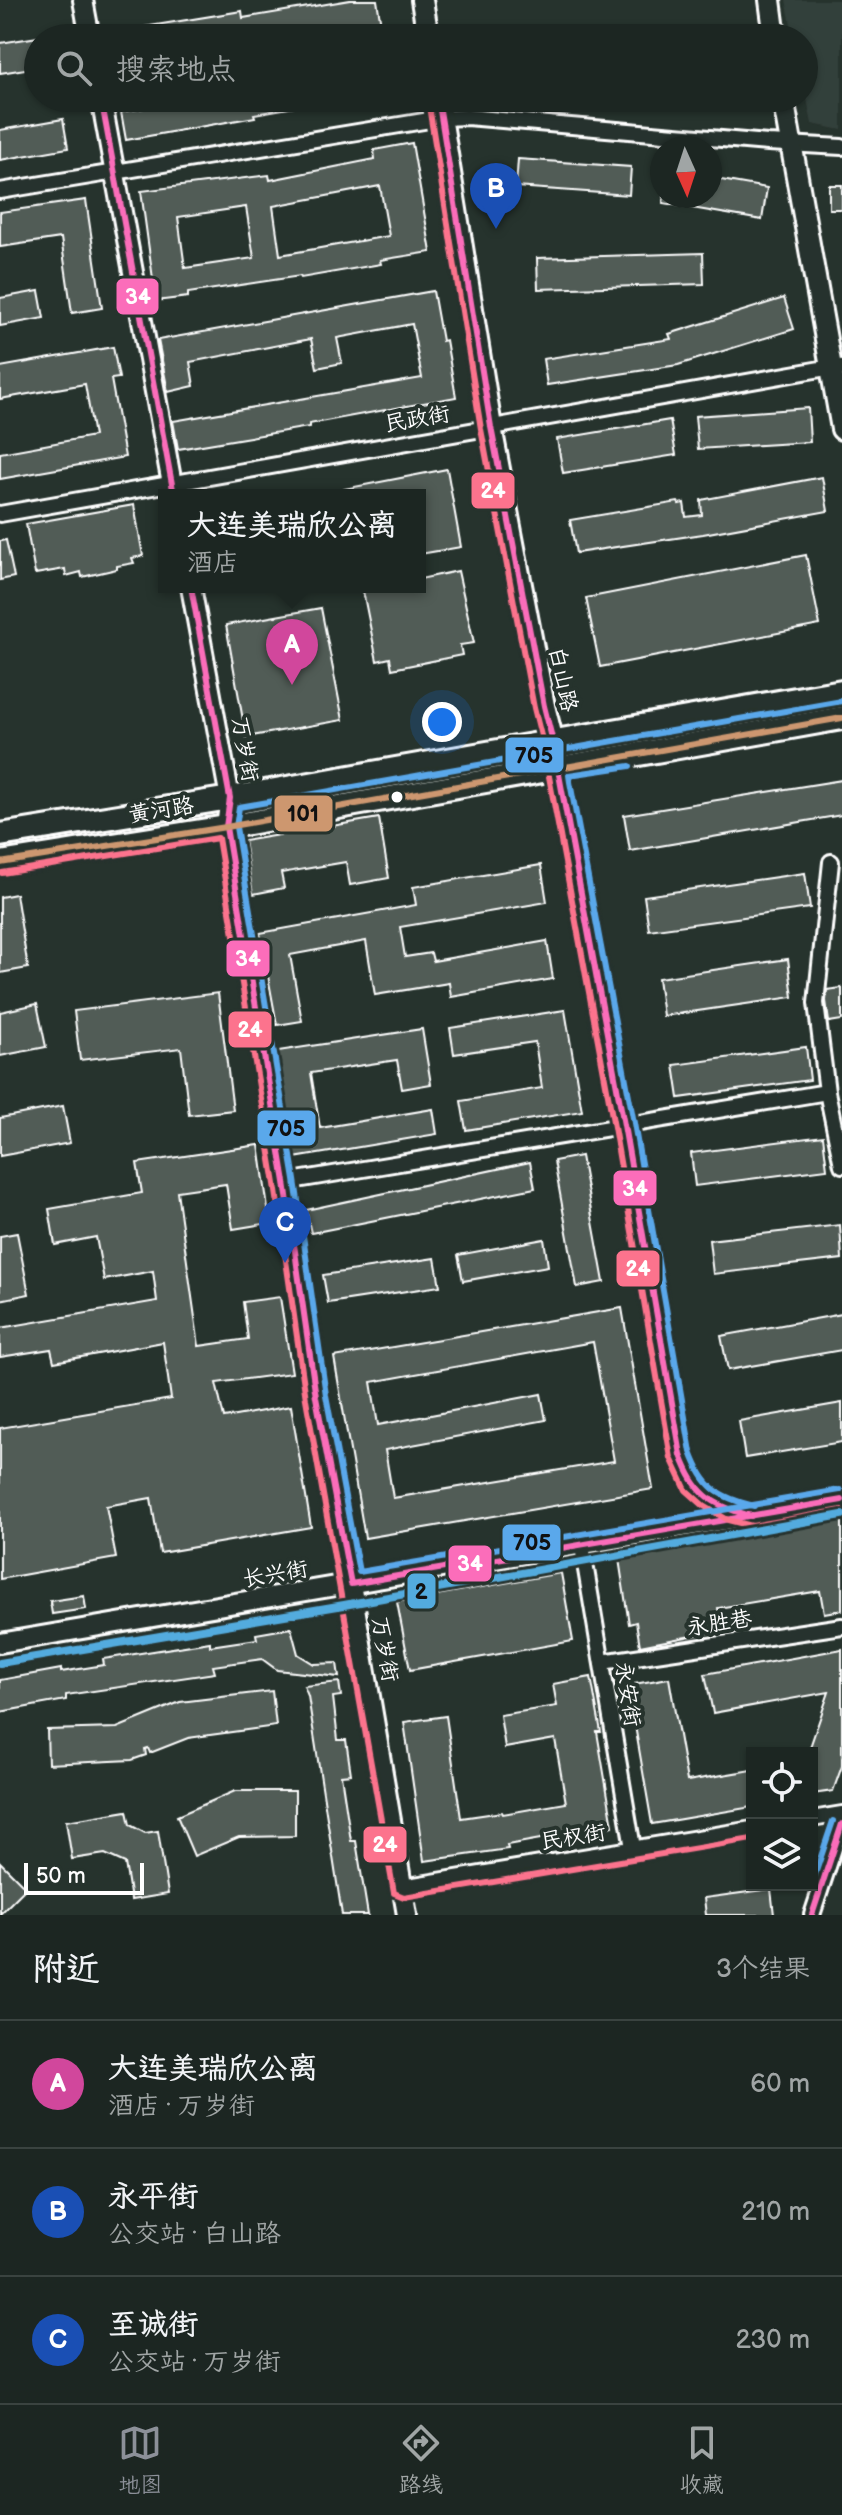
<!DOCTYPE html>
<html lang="zh">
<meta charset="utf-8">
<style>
:root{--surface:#1c2622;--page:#252e2a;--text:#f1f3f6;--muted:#a0a5a5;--line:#3a4340;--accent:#8c9099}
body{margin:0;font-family:"Balsamiq Sans","LXGW WenKai TC",sans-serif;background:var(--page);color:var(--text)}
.controls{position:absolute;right:24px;bottom:24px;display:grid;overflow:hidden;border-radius:0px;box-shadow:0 2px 6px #0004}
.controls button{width:72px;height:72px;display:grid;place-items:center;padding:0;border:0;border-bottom:2px solid var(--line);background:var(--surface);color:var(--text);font:40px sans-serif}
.compass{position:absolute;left:650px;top:136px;width:72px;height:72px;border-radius:50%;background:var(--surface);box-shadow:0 2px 6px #0004;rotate:177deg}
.scale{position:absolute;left:24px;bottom:20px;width:120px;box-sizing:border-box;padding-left:8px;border:4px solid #fff;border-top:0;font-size:22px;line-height:28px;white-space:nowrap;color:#fff;-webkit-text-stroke:6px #26332d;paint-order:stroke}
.you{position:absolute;left:442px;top:722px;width:28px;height:28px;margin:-20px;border:6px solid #fff;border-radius:50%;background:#1a73e8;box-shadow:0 0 0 12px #1a73e833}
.badge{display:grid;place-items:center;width:52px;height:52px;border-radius:50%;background:var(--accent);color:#fff;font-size:26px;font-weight:700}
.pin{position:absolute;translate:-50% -66px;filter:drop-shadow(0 2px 4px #0008)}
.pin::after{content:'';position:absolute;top:42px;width:28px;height:24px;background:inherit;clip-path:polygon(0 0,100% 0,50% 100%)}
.popup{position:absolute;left:158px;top:489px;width:268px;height:104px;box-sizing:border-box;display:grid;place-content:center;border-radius:0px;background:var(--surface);filter:drop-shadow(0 2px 6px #0005);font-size:26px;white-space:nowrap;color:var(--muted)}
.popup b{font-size:30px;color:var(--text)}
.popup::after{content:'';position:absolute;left:50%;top:100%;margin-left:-16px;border:16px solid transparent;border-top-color:var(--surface)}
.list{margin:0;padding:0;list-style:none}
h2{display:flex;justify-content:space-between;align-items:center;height:104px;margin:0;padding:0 32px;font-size:34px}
h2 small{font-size:26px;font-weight:400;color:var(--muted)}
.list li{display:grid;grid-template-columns:52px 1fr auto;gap:24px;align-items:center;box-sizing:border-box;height:128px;padding:0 32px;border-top:2px solid var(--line)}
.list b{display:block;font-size:30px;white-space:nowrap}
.list p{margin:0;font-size:26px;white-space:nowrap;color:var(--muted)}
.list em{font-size:26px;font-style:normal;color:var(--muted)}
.icon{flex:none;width:44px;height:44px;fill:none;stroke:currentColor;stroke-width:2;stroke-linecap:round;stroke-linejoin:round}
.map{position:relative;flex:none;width:842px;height:1915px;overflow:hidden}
.search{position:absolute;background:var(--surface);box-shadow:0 2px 6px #0004;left:24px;right:24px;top:24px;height:88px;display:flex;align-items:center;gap:20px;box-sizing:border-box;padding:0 28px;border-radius:44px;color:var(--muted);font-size:30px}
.sheet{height:488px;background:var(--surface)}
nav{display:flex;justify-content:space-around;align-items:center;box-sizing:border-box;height:112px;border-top:2px solid var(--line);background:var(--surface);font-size:22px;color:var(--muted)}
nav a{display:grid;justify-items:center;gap:4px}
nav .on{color:var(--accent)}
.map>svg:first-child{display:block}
</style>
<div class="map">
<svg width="842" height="1915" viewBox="0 0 842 1915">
<rect width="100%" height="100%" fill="#26332d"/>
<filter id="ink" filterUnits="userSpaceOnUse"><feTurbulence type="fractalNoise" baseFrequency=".0125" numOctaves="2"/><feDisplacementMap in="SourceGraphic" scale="16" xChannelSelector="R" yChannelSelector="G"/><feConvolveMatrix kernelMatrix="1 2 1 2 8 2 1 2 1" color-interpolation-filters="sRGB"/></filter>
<g filter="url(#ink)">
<polygon fill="#333f3a" points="786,0 842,0 842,130 812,124 804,84 804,38 794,38"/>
<g fill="#515c57" stroke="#fff" stroke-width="2" fill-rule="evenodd">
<polygon points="350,0 377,0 381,25 301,38 120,38 119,31 242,11 243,18"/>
<polygon points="38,37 38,67 0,73 0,43"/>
<polygon points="201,98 307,98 307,105 254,114 255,117 126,140 121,112"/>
<polygon points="63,119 68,148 0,160 0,130"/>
<path d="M412,143L431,252L380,260L381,264L301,278L300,276L188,293V297L156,301L141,191L269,175L270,180L375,159L374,150ZM380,186L389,236L280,255L273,206ZM246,207L254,258L185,268L178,217Z"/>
<polygon points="518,159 631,167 629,195 516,187"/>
<polygon points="710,178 767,188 762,220 663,203 664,196 710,196"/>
<rect x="829" y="185" width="13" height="24"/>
<polygon points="86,200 102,308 72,313 61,238 0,247 0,212"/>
<polygon points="703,253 704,284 538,289 537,258"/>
<polygon points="39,291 44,318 0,326 0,298"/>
<polygon points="433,291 442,341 446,340 456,397 309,424 309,427 178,449 173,421 422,378 412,324 337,338 342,363 317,368 311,339 190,362 194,386 168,392 158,340"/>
<polygon points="784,298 794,329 678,365 547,385 543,359 671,339 669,334"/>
<polygon points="113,347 119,378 111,379 125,457 0,479 0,453 94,436 85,384 0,399 0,367"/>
<polygon points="808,408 810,442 698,449 695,416"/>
<polygon points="670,420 676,455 563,473 557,439"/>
<polygon points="447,469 461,547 420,554 420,495 344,495 344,489"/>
<polygon points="822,477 828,511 703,534 576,553 570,520 678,502 679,504 684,503 686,517 702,515 701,500"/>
<polygon points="134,505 143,556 132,558 134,563 117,566 117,569 82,577 81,572 66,576 65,569 35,574 26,524"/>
<polygon points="6,540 14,577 0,580 0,541"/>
<polygon points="806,555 820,625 600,667 586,598"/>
<polygon points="458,571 474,643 460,645 462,655 392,669 390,658 377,661 363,591 382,587 420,587 420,579"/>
<polygon points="321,608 343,720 246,737 226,625"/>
<polygon points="842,780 842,815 630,851 624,815"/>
<polygon points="379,818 389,878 350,885 346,862 281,873 284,888 253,894 244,841"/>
<polygon points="541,865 547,902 400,927 405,957 431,953 433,961 547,941 553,979 451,997 449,983 375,995 366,941 290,955 302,1021 277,1025 260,933 416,905 413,887"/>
<polygon points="805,873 810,908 649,930 644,896"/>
<polygon points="16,894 28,968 0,973 0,897"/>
<polygon points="788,959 793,997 663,1016 658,978"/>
<polygon points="842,988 842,1020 829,1022 826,1001 827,990"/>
<polygon points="218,993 233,1110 189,1115 181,1048 80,1060 74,1011"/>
<polygon points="37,1004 46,1047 0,1056 0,1012"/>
<polygon points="565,1010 582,1111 466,1130 461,1101 542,1088 535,1042 454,1054 450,1028"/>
<polygon points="422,1029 431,1084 402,1089 397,1060 311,1073 320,1128 433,1109 437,1134 294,1158 278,1051"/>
<polygon points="806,1047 810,1080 679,1098 674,1065"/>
<polygon points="63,1106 70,1143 0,1156 0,1118"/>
<polygon points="823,1136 827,1169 695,1186 691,1153"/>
<polygon points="259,1145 270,1223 233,1229 226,1184 177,1191 199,1346 248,1339 243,1302 280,1297 292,1373 216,1383 224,1418 291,1406 311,1527 160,1553 151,1498 106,1506 116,1558 0,1579 0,1428 171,1399 163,1342 54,1362 51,1349 0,1357 0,1328 157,1301 153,1271 104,1280 96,1237 55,1245 49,1209 142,1193 137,1163"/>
<polygon points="581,1156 604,1282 577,1287 554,1161"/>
<polygon points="530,1162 535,1188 311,1233 306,1210"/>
<polygon points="840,1225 842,1259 713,1274 709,1240"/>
<polygon points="17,1233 29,1294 0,1300 0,1236"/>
<polygon points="544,1239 548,1266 463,1281 458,1255"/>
<polygon points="435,1258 440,1286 328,1303 323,1275"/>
<path d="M622,1308L653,1489L365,1538L334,1357ZM593,1342L614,1461L393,1498L385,1450L546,1420L541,1394L378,1425L371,1382Z"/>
<polygon points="842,1314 842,1350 728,1370 721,1336"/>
<polygon points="842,1403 842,1442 745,1458 739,1421"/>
<polygon points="842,1520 842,1610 824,1613 820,1591 718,1608 722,1630 640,1646 636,1622 629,1624 619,1559"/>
<polygon points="561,1573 573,1641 410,1670 397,1602"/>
<polygon points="84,1596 86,1609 52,1614 50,1601"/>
<polygon points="291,1628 298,1654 314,1664 337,1663 339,1677 277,1670 262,1659 213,1666 215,1673 66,1695 66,1700 0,1712 0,1680 61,1669 61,1672 104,1665 103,1659 210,1642 210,1646 257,1639 256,1634"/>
<polygon points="842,1649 842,1766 833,1791 812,1794 812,1753 808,1753 829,1692 713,1713 705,1674"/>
<polygon points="591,1677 601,1732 597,1732 613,1826 507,1845 508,1849 424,1861 404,1722 446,1716 461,1818 502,1812 503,1814 566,1803 555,1739 505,1748 500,1715 557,1706 553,1684"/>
<polygon points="669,1678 687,1781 752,1770 752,1807 652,1824 628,1685"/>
<polygon points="339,1682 341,1696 333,1697 338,1740 346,1740 351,1774 341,1775 351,1841 356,1841 368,1915 342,1915 308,1696 304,1686"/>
<polygon points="272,1691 276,1726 188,1738 150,1753 148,1748 145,1749 146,1755 132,1760 48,1764 47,1730 117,1728 180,1702"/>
<polygon points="235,1791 295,1791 295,1836 239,1837 194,1856 177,1816"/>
<polygon points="127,1811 130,1825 145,1833 158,1831 168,1894 131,1900 125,1863 105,1854 72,1859 66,1821"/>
<polygon points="0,1862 26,1888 0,1914"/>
<polygon points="771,1889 774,1915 706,1915 704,1898"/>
</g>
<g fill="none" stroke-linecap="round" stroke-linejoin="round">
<defs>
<g id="minor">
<polyline points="0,191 442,118 467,117 768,143 842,147"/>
<polyline points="0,514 832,367 842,368"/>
<polyline points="831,862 816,1003 827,1092 842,1165"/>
<polyline points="285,1182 827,1092"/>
<polyline points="582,1546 633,1848"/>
<polyline points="602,1662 842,1626"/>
<polyline points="812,1819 842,1814"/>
<polyline points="402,1887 752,1829"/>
<polyline points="812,1915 842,1824"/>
</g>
<g id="tertiary">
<polyline points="83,0 90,38"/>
<polyline points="101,98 174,495"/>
<polyline points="191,587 230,798 226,827 285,1182 316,1397 351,1584 407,1915"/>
<polyline points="0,1643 842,1500"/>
</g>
<g id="secondary">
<polyline points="422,0 428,38"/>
<polyline points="770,0 775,38"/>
<path d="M438,98L491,427L544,706L553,742L624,1125L681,1455C685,1465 688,1478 694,1485C709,1502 731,1511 751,1516"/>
<polyline points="783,98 842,429"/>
</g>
<g id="primary">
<polyline points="0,835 230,798 842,691"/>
<polyline points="0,863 226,827 842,718"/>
</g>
</defs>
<use href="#minor" stroke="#fff" stroke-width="20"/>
<use href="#tertiary" stroke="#fff" stroke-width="24"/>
<use href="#secondary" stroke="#fff" stroke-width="26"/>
<use href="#primary" stroke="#fff" stroke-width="28"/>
<use href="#minor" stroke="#26332d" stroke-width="14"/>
<use href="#tertiary" stroke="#26332d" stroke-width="18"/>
<use href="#secondary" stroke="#26332d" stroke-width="20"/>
<use href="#primary" stroke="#26332d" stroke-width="22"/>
<defs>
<g id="bus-1">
<polyline points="101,98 174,495"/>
<path d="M438,98L491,427L544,706L553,742L624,1125L681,1455C695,1494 711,1505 751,1516"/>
<polyline points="191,587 230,798 226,827 285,1182 316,1397 351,1584 842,1500"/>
<polyline points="812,1915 842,1824"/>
</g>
<g id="bus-2">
<polyline points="428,100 481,429 534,708 543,744 614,1127 671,1458 686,1490 704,1506 728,1520 752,1526 842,1510"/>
<polyline points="2,873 218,838 275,1184 306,1399 394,1893 404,1897 752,1839"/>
</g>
<g id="bus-3">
<path d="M630,766L569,775L570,782L634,1123L691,1452C704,1488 718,1497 754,1506"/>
<polyline points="840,1490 359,1572 326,1395 295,1180 236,827 239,807 842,701"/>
<polyline points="812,1883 833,1821"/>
</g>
<polyline id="bus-4" points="0,863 226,827 842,718"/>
</defs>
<use href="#bus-1" stroke="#26332d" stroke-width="12"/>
<use href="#bus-2" stroke="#26332d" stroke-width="12"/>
<use href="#bus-3" stroke="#26332d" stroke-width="12"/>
<use href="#bus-4" stroke="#26332d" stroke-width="12"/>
<use href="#bus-1" stroke="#fb6dba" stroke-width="6"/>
<use href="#bus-2" stroke="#fc738d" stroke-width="6"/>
<use href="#bus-3" stroke="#5aa8eb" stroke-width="6"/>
<use href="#bus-4" stroke="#cd976f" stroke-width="6"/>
<defs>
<polyline id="metro-1" points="0,1663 344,1605 842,1515"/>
</defs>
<use href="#metro-1" stroke="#26332d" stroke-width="14"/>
<use href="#metro-1" stroke="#53abde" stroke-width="8"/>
</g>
</g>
<circle fill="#fff" stroke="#26332d" stroke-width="3" cx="397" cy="797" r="7"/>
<g text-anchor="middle" stroke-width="8" stroke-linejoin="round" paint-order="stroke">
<g font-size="22" fill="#fff" stroke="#26332d">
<text transform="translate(417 418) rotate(-10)" y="8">民政街</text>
<text transform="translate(564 679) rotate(78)" y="8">白山路</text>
<text transform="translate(246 749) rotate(80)" y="8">万岁街</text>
<text transform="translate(161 809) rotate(-9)" y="8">黄河路</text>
<text transform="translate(275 1573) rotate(-10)" y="8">长兴街</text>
<text transform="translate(719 1622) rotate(-9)" y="8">永胜巷</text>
<text transform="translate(386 1649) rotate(80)" y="8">万岁街</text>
<text transform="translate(629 1694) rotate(81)" y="8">永安街</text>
<text transform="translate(573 1836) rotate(-9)" y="8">民权街</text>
</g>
</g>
<g stroke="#26332d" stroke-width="3">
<rect x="115" y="277" width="45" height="39" rx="8" fill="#fb6dba"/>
<rect x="470" y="471" width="46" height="39" rx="8" fill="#fc738d"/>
<rect x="504" y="736" width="61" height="38" rx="8" fill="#5aa8eb"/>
<rect x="273" y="794" width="61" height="39" rx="8" fill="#cd976f"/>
<rect x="225" y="939" width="46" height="39" rx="8" fill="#fb6dba"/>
<rect x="227" y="1010" width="46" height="39" rx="8" fill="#fc738d"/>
<rect x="256" y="1109" width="61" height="38" rx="8" fill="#5aa8eb"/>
<rect x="612" y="1169" width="46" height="38" rx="8" fill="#fb6dba"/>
<rect x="615" y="1249" width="46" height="39" rx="8" fill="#fc738d"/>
<rect x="501" y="1523" width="61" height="39" rx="8" fill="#5aa8eb"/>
<rect x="447" y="1544" width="46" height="39" rx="8" fill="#fb6dba"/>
<rect x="406" y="1572" width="31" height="38" rx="8" fill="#53abde"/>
<rect x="362" y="1825" width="46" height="39" rx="8" fill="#fc738d"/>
</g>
<g font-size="22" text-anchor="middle" font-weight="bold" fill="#fff">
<text x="138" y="304">34</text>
<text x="493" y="498">24</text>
<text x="248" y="966">34</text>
<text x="250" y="1037">24</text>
<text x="635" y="1196">34</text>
<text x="638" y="1276">24</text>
<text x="470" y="1571">34</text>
<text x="385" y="1852">24</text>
</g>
<g font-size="22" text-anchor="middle" font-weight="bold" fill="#111">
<text x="534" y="763">705</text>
<text x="303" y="821">101</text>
<text x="286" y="1136">705</text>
<text x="532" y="1550">705</text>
<text x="421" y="1599">2</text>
</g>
</svg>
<div class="controls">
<button><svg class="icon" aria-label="locate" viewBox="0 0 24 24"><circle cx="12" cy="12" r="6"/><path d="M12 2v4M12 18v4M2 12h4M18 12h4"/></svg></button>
<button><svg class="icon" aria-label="layers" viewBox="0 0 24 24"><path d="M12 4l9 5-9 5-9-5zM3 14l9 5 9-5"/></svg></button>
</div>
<svg class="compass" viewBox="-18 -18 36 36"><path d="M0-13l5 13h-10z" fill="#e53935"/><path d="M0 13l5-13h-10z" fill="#a0a5a5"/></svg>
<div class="scale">50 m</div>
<div class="you"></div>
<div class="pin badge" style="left:292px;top:685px;background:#d1479c">A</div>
<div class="popup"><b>大连美瑞欣公离</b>酒店</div>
<div class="pin badge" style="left:496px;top:229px;background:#1a4fb4">B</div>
<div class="pin badge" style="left:285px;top:1263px;background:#1a4fb4">C</div>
<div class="search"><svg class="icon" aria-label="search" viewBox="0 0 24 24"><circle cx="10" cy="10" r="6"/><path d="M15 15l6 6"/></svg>搜索地点</div>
</div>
<section class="sheet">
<h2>附近<small>3个结果</small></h2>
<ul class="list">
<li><span class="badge" style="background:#d1479c">A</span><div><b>大连美瑞欣公离</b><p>酒店 · 万岁街</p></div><em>60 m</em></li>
<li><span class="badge" style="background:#1a4fb4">B</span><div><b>永平街</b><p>公交站 · 白山路</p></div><em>210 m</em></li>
<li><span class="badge" style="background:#1a4fb4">C</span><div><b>至诚街</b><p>公交站 · 万岁街</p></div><em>230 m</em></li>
</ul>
</section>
<nav>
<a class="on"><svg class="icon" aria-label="map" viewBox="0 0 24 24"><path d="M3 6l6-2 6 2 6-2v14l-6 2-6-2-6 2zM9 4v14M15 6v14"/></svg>地图</a>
<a><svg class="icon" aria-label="directions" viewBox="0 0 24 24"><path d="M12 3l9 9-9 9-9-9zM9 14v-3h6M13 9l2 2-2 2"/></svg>路线</a>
<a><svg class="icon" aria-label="saved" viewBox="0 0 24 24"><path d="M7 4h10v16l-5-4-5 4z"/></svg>收藏</a>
</nav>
